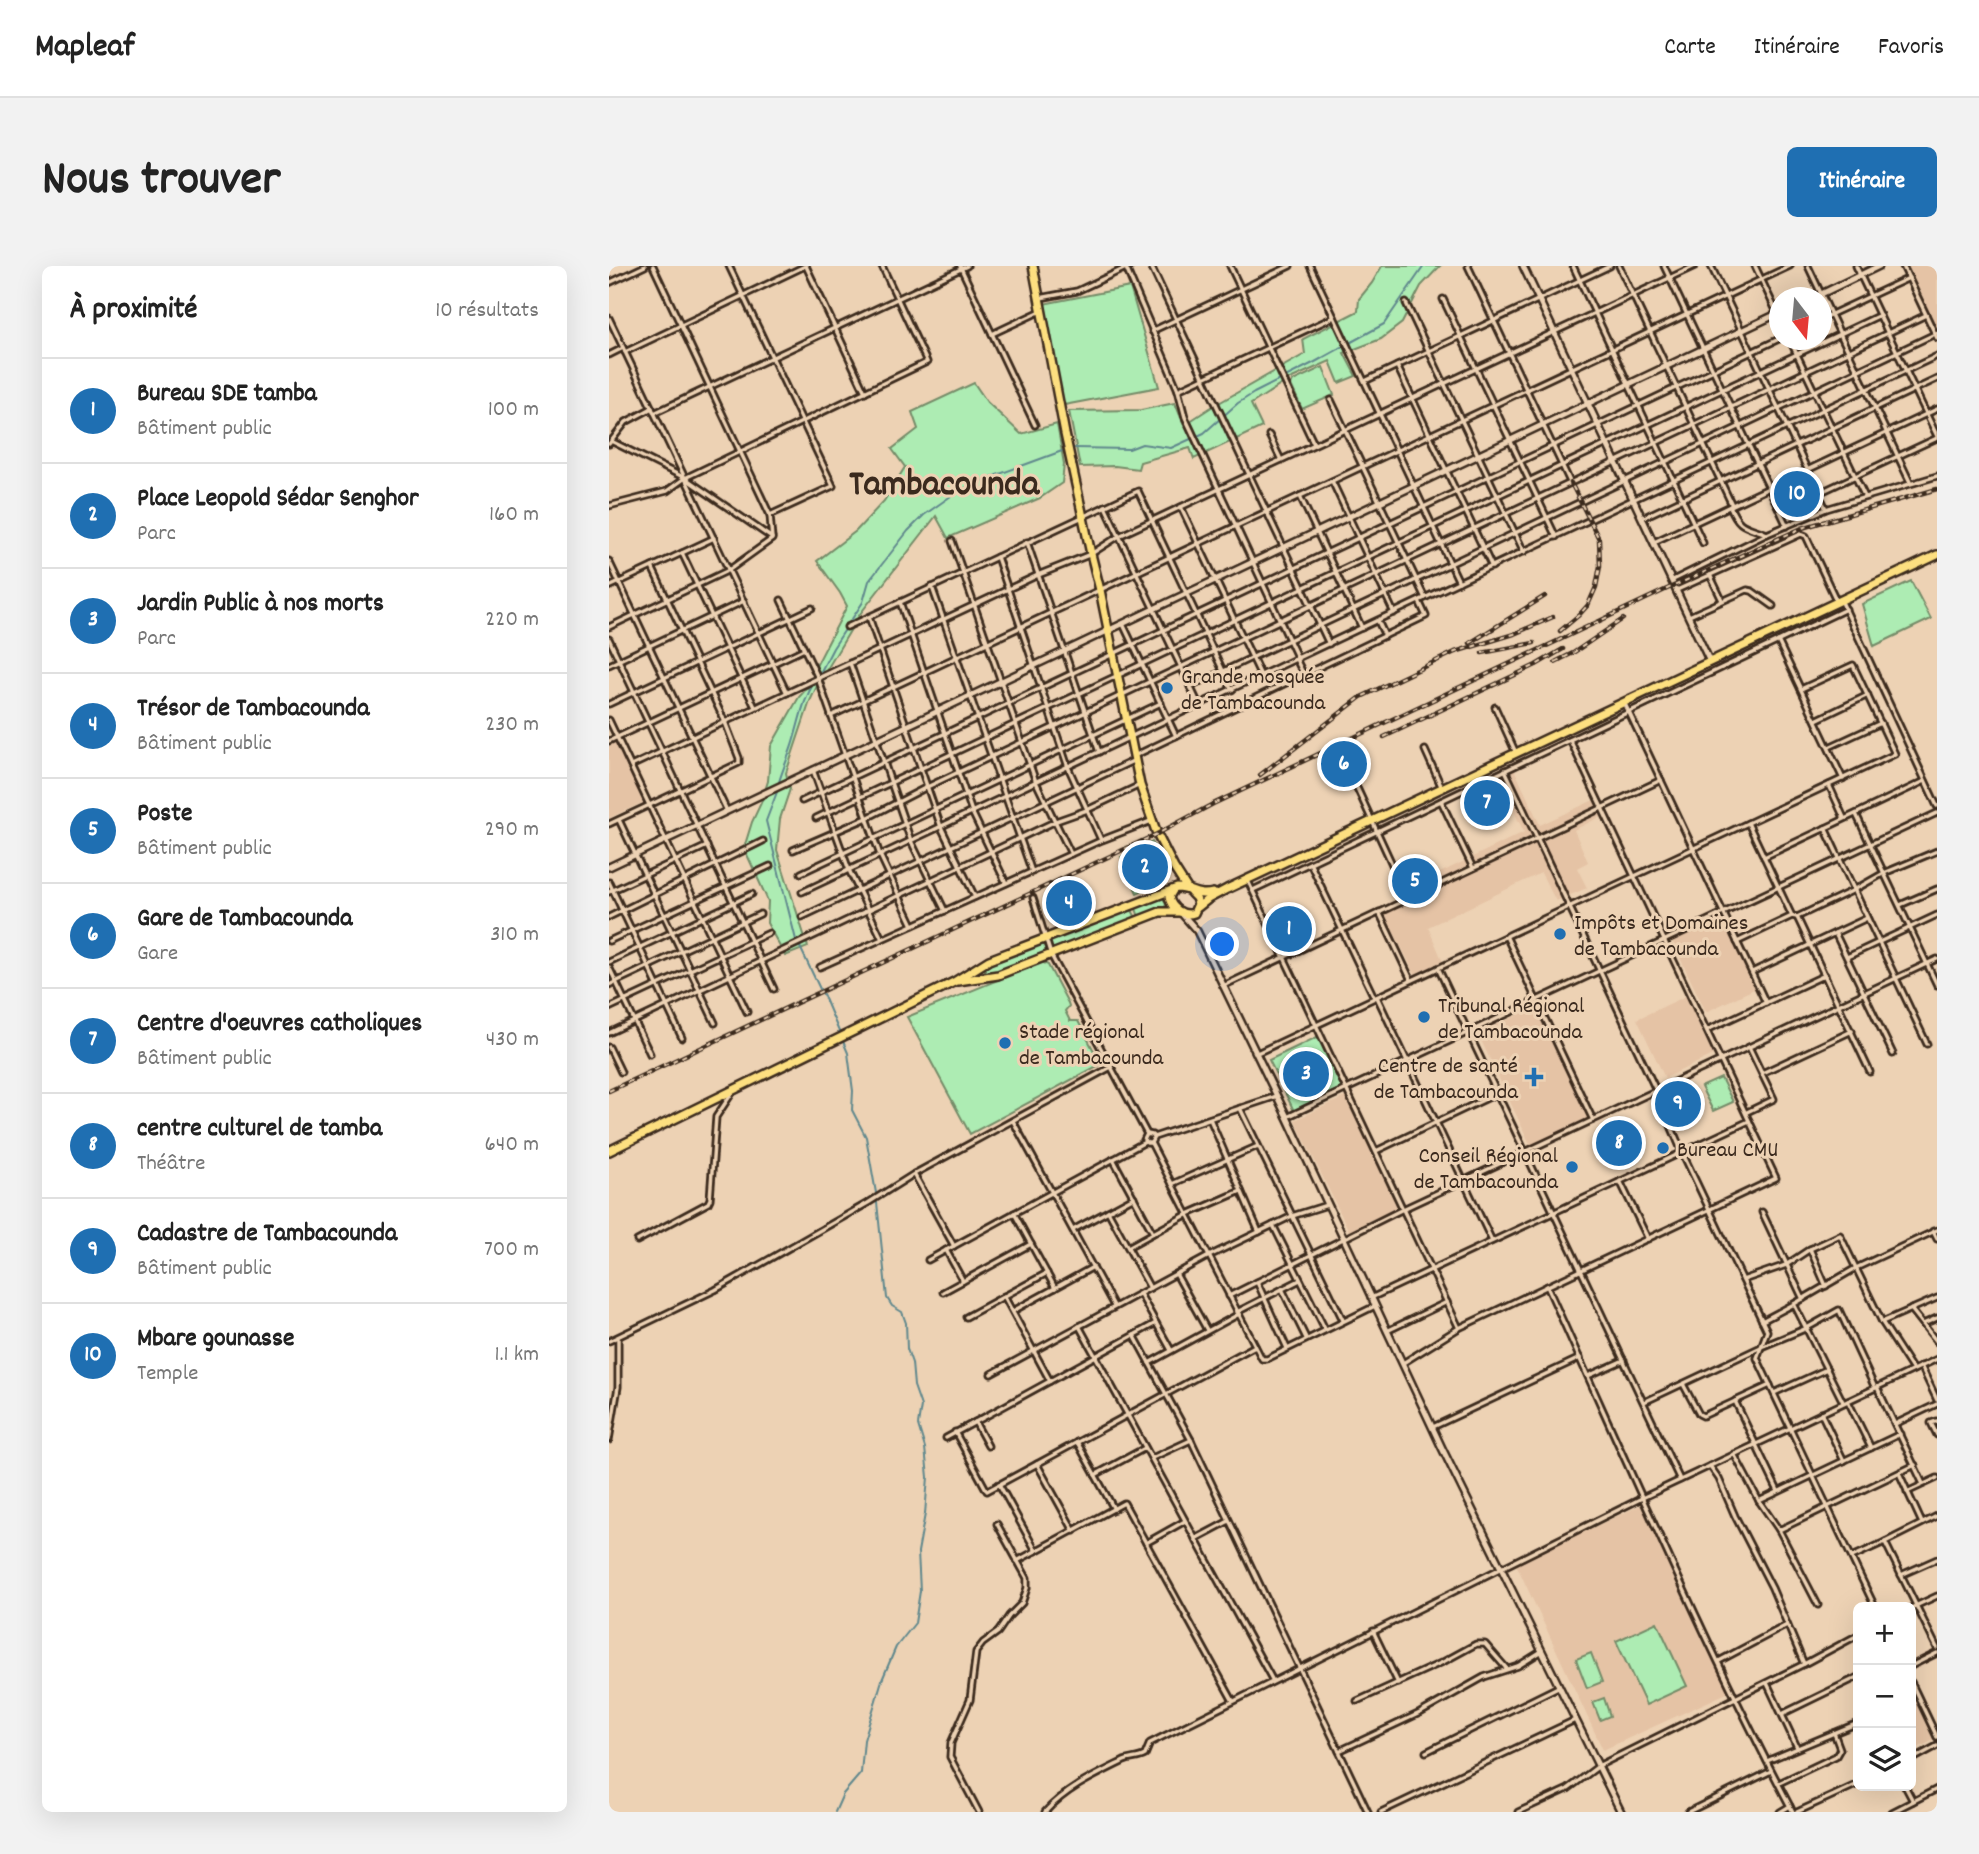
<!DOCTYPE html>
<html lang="fr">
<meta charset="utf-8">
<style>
:root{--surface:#fff;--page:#f2f2f2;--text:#222;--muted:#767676;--line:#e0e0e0;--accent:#1f6fb2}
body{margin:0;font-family:Dekko,sans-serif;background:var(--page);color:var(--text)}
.controls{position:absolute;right:21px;bottom:21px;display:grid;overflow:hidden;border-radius:10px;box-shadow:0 7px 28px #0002}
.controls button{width:63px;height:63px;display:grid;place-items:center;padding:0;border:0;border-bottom:2px solid var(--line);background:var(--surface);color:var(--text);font:35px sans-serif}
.compass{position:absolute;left:1160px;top:21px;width:63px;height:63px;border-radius:50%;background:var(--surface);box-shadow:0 7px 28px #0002;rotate:164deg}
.you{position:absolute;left:614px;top:679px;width:24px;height:24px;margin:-18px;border:5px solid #fff;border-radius:50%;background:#1a73e8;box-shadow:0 0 0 10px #1a73e833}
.badge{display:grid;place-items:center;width:46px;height:46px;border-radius:50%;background:var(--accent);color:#fff;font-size:23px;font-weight:700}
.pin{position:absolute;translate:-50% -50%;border:4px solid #fff;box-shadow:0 2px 7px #0006}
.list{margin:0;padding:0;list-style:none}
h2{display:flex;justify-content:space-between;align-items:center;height:91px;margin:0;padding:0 28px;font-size:30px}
h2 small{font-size:23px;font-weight:400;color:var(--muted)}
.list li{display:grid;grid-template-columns:46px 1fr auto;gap:21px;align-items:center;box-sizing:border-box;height:105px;padding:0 28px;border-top:2px solid var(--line)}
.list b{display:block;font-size:26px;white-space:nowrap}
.list p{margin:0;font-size:23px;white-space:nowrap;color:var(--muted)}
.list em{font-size:23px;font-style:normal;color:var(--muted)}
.icon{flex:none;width:38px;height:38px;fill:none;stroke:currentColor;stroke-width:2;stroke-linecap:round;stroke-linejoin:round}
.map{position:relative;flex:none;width:1328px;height:1546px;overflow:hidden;border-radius:10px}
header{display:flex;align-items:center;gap:42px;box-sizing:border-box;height:98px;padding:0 35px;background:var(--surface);border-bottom:2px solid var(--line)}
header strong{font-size:33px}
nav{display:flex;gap:38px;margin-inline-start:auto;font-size:24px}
.intro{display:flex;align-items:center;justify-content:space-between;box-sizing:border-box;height:168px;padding:0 42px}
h1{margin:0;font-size:49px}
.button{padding:18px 32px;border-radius:10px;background:var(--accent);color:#fff;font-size:24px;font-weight:700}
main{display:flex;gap:42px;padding:0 42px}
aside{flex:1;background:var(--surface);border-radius:10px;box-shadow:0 7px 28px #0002}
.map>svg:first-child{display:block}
</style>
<header>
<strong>Mapleaf</strong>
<nav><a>Carte</a><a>Itinéraire</a><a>Favoris</a></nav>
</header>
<div class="intro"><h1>Nous trouver</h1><a class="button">Itinéraire</a></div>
<main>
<aside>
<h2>À proximité<small>10 résultats</small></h2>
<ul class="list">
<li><span class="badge">1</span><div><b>Bureau SDE tamba</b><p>Bâtiment public</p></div><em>100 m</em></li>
<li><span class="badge">2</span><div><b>Place Leopold Sédar Senghor</b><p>Parc</p></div><em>160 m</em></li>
<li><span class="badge">3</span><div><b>Jardin Public à nos morts</b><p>Parc</p></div><em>220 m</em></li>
<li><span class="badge">4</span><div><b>Trésor de Tambacounda</b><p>Bâtiment public</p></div><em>230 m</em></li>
<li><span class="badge">5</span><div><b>Poste</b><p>Bâtiment public</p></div><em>290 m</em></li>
<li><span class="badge">6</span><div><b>Gare de Tambacounda</b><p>Gare</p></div><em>310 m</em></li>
<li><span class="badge">7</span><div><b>Centre d'oeuvres catholiques</b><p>Bâtiment public</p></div><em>430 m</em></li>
<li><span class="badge">8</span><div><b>centre culturel de tamba</b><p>Théâtre</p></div><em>640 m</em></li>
<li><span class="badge">9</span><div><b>Cadastre de Tambacounda</b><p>Bâtiment public</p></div><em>700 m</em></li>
<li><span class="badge">10</span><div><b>Mbare gounasse</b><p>Temple</p></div><em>1.1 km</em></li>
</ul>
</aside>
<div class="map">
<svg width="1328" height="1546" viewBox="0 0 1328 1546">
<rect width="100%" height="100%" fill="#edd2b4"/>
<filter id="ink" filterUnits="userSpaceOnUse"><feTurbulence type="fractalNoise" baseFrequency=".0143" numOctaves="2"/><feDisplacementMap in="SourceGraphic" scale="14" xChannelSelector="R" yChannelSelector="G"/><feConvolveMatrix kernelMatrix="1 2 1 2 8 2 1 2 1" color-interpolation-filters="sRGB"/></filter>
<g filter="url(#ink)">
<g fill="#e5c3a5">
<polygon points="1299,0 1328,0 1328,62"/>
<polygon points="6,474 35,536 0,552 0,477"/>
<polygon points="905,503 931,559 987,533 995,549 965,564 979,596 968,602 978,622 947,635 932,607 819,661 834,696 806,708 775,647 798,623 915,566 888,511"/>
<polygon points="1113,651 1147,722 1097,746 1063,675"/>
<polygon points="1077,730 1104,789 1056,812 1028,753"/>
<polygon points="926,741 980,854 922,880 869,768"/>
<polygon points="738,830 791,941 740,965 686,854"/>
<polygon points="1032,1239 1120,1426 994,1484 907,1298"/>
<polygon points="1302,1425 1325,1474 1302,1485"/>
</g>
<g fill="#adecb3" stroke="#748b68" stroke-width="2">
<polygon points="773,0 831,0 812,20 793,57 772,73 735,87 747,110 730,117 721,95 681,113 642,138 653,161 585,193 581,182 531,196 529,203 506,200 471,201 460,145 532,144 566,137 575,159 601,142 696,88 694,73 749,45 750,33 763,17"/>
<polygon points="521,21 550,121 455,139 434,38"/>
<polygon points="714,101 725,129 693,143 682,119 684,115"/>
<polygon points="365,117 378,136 412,168 448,158 455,198 453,217 431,232 339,272 327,250 251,348 217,405 212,410 207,400 238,340 231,327 208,295 247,265 275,235 296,201 283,183 309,163 303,146"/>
<polygon points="1302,315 1322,353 1265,380 1253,338"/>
<polygon points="209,418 201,435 177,507 181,523 171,553 168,584 199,681 176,690 158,657 159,635 135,582 143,556 152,537 159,515 162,480 190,431 199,421"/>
<polygon points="543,576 560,612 528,627 512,591"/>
<polygon points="554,631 557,638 556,641 530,651 526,640"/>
<polygon points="522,642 527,652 442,686 439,673"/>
<polygon points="432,676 434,677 437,685 435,689 385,709 376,707 376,699"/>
<polygon points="433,696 439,699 459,737 460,740 456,745 461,755 469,755 492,798 361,868 298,751"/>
<polygon points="710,770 734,821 685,845 660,794"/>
<polygon points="1112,812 1124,836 1104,845 1092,821"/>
<polygon points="1048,1356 1078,1420 1037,1439 1007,1375"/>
<polygon points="982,1387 993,1416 978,1422 967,1393"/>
<polygon points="995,1432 1001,1450 991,1454 984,1436"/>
</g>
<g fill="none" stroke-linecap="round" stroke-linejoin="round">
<g stroke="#60888d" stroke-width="2">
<polyline points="466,182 520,183 533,178 562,182 595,167 629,137 645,127 706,96 775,58 815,0"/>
<polyline points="209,411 224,382 254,336 260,315 299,265 315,249 342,230 366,217 453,185"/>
<path d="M170,516C174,502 181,488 185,473C191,453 194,434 206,415"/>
<polyline points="168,526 157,555 187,674"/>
<polyline points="191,681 211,723"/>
<polyline points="214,728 231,768"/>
<polyline points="226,1546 234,1528 252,1507 255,1474 273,1414 287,1381 306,1357 311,1325 309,1286 316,1248 319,1211 316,1182 309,1159 312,1140 305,1120 303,1097 298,1083 297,1057 293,1046 283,1040 278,1032 267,927 257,871 243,844 244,825 239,787 233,773"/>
</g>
<defs>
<g id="street">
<polyline points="120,0 224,220 161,249"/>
<polyline points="197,0 256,126"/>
<polyline points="351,0 426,159"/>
<polyline points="542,0 720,378"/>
<polyline points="621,0 705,178"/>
<polyline points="701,0 850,316"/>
<polyline points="859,0 961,216"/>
<polyline points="964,0 1094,277"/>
<polyline points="1010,0 1123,239"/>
<polyline points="1055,0 1178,260"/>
<polyline points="1102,0 1217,243"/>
<polyline points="1146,0 1170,51"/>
<polyline points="1199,0 1301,216"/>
<polyline points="1247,0 1328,170"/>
<polyline points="1294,0 1328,72"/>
<polyline points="517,2 569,124 576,151 689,393"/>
<polyline points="0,17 36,0"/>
<polyline points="431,32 468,25 521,0"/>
<polyline points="834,33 947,271"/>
<polyline points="797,37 915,286"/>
<polyline points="0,52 178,427"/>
<polyline points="1212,53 1300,12"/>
<polyline points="543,65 681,0"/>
<polyline points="383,68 432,45"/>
<polyline points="1181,74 1256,231"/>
<polyline points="16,86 196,0"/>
<polyline points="0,89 14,82"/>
<polyline points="788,100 883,301"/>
<polyline points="756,115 1001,0"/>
<polyline points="569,124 725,51"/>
<polyline points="722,134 816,332"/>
<polyline points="45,147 358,0"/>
<polyline points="660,169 672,194"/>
<polyline points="4,176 76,212 163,272"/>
<polyline points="0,178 17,156 43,142"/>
<polyline points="723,215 785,347"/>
<polyline points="1210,227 1328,172"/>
<polyline points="691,230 753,362"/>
<polyline points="0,240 58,225 76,212 318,96 273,0"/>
<polyline points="496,240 590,439"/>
<path d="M1121,240C1131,264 1137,259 1158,268"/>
<polyline points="572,241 652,410"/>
<polyline points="1033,252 1328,113"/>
<polyline points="343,275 427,516 462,588"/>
<polyline points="418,276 490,486"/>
<polyline points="1045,276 1328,143"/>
<polyline points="73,287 146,441"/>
<polyline points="388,291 459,501 492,574"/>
<polyline points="0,295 118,545"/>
<polyline points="1101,309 1113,334"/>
<polyline points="1064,314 1158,268 1217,243 1328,210"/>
<polyline points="0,321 105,272"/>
<polyline points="323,321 423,606"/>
<polyline points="1068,324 1192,268 1197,270 1228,336"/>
<polyline points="172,334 209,412 271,589 304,659"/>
<polyline points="291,336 363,546 397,617"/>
<polyline points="1233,336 1328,540"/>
<polyline points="1080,350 1138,324 1143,325 1164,340"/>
<polyline points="260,351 332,561 366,631"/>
<polyline points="769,355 776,370"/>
<polyline points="514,358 567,470"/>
<polyline points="0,361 120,304 163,273 161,249 44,0"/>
<polyline points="238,361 529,225 623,424"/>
<polyline points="0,373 165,723"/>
<polyline points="1169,375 1234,513"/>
<polyline points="687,393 695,409"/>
<polyline points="241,397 302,575 336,645"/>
<polyline points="0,399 135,335"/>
<polyline points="581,421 1328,67"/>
<polyline points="0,438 203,342"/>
<polyline points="1016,438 1157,737"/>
<polyline points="886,441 907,487"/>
<polyline points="222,450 1181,0"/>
<polyline points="0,454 138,746"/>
<polyline points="1207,454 1259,429"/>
<polyline points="0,475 195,383"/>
<polyline points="1220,481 1272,457"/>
<polyline points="816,484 833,522"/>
<polyline points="525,490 817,350 810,335"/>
<polyline points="22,500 429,309 482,288 510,270 1086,0"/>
<polyline points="204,504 240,604 273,673"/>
<polyline points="896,504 1047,824 1073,886 1158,1065 1148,1092 1266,1341"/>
<polyline points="742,509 799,633"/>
<polyline points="1220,519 1235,552"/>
<polyline points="193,535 1170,73"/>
<polyline points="832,535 864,602"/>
<polyline points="1247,548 1328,719"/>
<polyline points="207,552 1271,49"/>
<polyline points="10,554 106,757"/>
<polyline points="1139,557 1183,650"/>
<polyline points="0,558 130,497 130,492 116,456 43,301"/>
<polyline points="1216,562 1318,778"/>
<polyline points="184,584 258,552 318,521 1317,49"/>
<polyline points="1155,591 1316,515"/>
<polyline points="701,597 765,731"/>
<polyline points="192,607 552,437"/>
<polyline points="639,615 850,1062"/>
<polyline points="0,616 73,772"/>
<polyline points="644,624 1237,343"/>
<polyline points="0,626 98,580"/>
<polyline points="193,626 1328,90"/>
<polyline points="424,632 442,689 538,868"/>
<polyline points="1291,639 1328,623"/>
<polyline points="770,646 802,714"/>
<polyline points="0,651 154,575"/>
<polyline points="193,651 526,494"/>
<polyline points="1188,651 1261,806"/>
<polyline points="1226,667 1284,788"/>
<polyline points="897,670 984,854"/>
<polyline points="0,675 161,600"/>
<polyline points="1128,676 1183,650 1188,651 1245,624 1275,607 1328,585"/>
<polyline points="1238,691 1328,649"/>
<polyline points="0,696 143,628"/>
<polyline points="0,701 41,788"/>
<polyline points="211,701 493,574 542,555"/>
<polyline points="829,702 1071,1214"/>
<polyline points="1143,706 1258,652"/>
<polyline points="0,719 151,648"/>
<polyline points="614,720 1052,514"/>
<polyline points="768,731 883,975"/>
<polyline points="0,742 160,667"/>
<polyline points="1098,764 1216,709"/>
<polyline points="0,767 447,555 478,544 531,519"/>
<polyline points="0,781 12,806"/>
<polyline points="648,787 1286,488 1244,399 1192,423"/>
<polyline points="1153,807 1243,765"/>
<polyline points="631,842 734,1054"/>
<polyline points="1138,846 1165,833 1140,781"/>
<polyline points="678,851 1328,547"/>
<polyline points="601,853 650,966"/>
<polyline points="404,855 505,1040"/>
<polyline points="545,871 543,869 538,868 535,874 538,877 542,877 545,871 668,830"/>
<polyline points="542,877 653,1093 658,1093 766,1040"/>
<polyline points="767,885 889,827"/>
<polyline points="504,893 544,967"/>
<polyline points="305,908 345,980"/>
<polyline points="1011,915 1039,973"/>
<polyline points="563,918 649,880"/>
<polyline points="499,945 541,1022"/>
<polyline points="1153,946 1194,1033"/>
<polyline points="405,947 446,1022"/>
<polyline points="664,959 716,1063"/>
<polyline points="464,964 525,931"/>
<polyline points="1324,965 1328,973"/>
<polyline points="28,975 99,937 101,933 107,851 123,827"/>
<polyline points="519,981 579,948 632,925"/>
<polyline points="1201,983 1217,1020"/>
<polyline points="337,984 354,1015"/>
<polyline points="319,994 536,876"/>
<polyline points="567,1008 598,1064"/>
<polyline points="1134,1014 1177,999 1201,983 1231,969 1273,1056 1304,1104"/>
<polyline points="648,1016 678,1082"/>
<path d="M938,1020C1018,1196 1094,1375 1184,1546"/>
<polyline points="673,1023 697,1072"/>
<polyline points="334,1026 422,978"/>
<polyline points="531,1028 562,1084"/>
<polyline points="395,1030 441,1115"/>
<polyline points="620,1030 794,943 1328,693"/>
<polyline points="762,1032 1140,855"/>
<polyline points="1185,1038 1234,1136"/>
<polyline points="1302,1043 1328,1076"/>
<polyline points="404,1045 484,1001"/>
<polyline points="628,1046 691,1014"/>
<polyline points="357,1051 438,1007"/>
<polyline points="1153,1055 1185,1038 1247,1002 1328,964"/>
<polyline points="1273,1056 1328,1032"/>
<polyline points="1314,1058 1328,1052"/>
<polyline points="470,1060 664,1415"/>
<polyline points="778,1065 838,1036"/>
<polyline points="525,1069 582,1174 759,1546"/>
<polyline points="0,1075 106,1024 259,937 305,908 502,801"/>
<polyline points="540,1097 630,1048"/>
<polyline points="794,1097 850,1062 1167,912 961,474"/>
<polyline points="1312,1100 1328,1134"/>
<polyline points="382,1108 600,990 683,950 718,939"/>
<polyline points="979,1110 1015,1094"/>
<polyline points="1074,1118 1090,1148 1094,1150 1161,1119"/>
<polyline points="1268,1121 1314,1218"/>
<polyline points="1165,1127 1218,1103"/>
<polyline points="1126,1135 1169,1225"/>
<polyline points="1239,1135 1262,1182"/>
<polyline points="1035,1136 1152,1081 1198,1062 1230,1044 1266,1122"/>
<polyline points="1212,1147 1235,1195"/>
<polyline points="1328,1155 1322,1157 1328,1169"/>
<polyline points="366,1156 379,1180"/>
<polyline points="1286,1158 1328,1138"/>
<polyline points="824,1161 971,1092"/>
<polyline points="346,1166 378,1225 646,1080"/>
<polyline points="337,1172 547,1057"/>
<polyline points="0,1174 9,1121 9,1072"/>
<polyline points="468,1176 505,1243"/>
<polyline points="1125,1188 1150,1235 1170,1264 1209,1339"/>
<polyline points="543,1192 582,1174"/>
<polyline points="428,1198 465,1265"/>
<polyline points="1101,1200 1110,1213 1126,1250 1163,1322 1195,1398"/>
<polyline points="1290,1207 1313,1257"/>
<polyline points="486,1209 536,1182"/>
<polyline points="390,1218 427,1285"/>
<polyline points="1298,1226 1328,1212"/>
<polyline points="1150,1235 1291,1168"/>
<polyline points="1170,1264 1306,1199"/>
<polyline points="586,1273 620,1255"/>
<polyline points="1276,1276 1328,1382"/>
<polyline points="537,1277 576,1255"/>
<polyline points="1243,1291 1276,1276 1328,1250"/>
<polyline points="408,1295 515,1237 624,1435"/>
<polyline points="1292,1309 1328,1293"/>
<polyline points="1302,1342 1328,1330"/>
<polyline points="764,1365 789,1417"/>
<polyline points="1110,1395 1178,1359"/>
<polyline points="1302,1400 1328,1387"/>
<polyline points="1302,1416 1328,1471"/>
<polyline points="1158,1417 1188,1481"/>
<polyline points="748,1435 834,1396 867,1378 876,1378 898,1403"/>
<polyline points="1173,1448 1249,1411"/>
<polyline points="730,1485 811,1447 875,1411 909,1400 933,1385"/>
<polyline points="817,1486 949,1421"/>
<polyline points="1302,1494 1328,1480"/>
<polyline points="1158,1495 1249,1457"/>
<polyline points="1170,1517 1227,1490 1231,1483 1225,1467"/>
<polyline points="1296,1520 1304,1535"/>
<polyline points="370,1546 341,1491 342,1477 361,1434 367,1386 374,1377 389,1366 400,1350 413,1337 418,1322 418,1312 388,1258"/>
<path d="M436,1546C458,1522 487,1509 515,1495C522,1492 529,1493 536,1489L541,1477L1033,1232L1328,1093"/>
<polyline points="772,1546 966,1454"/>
<polyline points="909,1546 959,1523 991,1499 1195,1398 1249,1369"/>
<polyline points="1079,1546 1162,1505"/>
<polyline points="1171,1546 1181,1540"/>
<polyline points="1188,1546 1249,1518"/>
<polyline points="1283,1546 1328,1523"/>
</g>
<g id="secondary">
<polyline points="914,0 1101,396"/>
<polyline points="1204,32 1270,0"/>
<polyline points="0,601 1170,47"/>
<polyline points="574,649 588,665 678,851 833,1182 1012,1546"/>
</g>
<g id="highway">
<polyline points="424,0 456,168 482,288 491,324 531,519 548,568 565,602 579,624"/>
<path d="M564,624L560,631C562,642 574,651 585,647L589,638L587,632L582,627"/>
<polyline points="589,641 599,633 618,623 1328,289"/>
<polyline points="349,715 389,709 551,646 571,646"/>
<path d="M0,885L345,716L380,694L568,622C582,622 587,631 604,627"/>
</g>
</defs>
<use href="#street" stroke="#3b2a1e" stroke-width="9"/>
<use href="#secondary" stroke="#3b2a1e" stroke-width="10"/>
<use href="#highway" stroke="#3b2a1e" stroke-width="12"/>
<use href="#street" stroke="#edd2b4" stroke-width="3.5"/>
<use href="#secondary" stroke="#edd2b4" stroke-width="5"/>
<use href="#highway" stroke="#fddf80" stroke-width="7"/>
<defs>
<g id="rail">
<polyline points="951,365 970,349 979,339 987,321 991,300 990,273 962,217"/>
<polyline points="861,377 936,330"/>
<polyline points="873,387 925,377"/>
<polyline points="946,396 964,387 1014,353"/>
<polyline points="775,471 927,399 954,383"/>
<polyline points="651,509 752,431 846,386 905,368 944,351"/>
<polyline points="0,825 548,568 604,538 1058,323 1193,262 1328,223"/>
</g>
</defs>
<use href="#rail" stroke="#3b2a1e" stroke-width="4.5"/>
<use href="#rail" stroke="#edd2b4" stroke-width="2" stroke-dasharray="5" stroke-linecap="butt"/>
</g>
</g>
<g fill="#1f6fb2" stroke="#edd2b4" stroke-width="2.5">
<circle cx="558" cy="422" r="7"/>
<circle cx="951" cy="668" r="7"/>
<circle cx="815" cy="751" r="7"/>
<circle cx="396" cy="777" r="7"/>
<path d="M921.5 800.5h7v7h7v7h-7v7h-7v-7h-7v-7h7z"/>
<circle cx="1054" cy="882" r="7"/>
<circle cx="963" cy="901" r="7"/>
</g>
<g text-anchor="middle" stroke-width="6" stroke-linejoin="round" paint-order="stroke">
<g font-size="23" fill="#3b2a1e" stroke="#edd2b4" text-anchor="start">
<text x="572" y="417">Grande mosquée<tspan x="572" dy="26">de Tambacounda</tspan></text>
<text x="965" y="663">Impôts et Domaines<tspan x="965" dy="26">de Tambacounda</tspan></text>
<text x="829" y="746">Tribunal Régional<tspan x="829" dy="26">de Tambacounda</tspan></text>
<text x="410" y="772">Stade régional<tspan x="410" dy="26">de Tambacounda</tspan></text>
<text x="909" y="806" text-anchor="end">Centre de santé<tspan x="909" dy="26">de Tambacounda</tspan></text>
<text x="1068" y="890">Bureau CMU</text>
<text x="949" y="896" text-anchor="end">Conseil Régional<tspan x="949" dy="26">de Tambacounda</tspan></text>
</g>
<g font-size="37" font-weight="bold" fill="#3b2a1e" stroke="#edd2b4">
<text x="335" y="228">Tambacounda</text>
</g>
</g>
</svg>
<div class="controls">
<button>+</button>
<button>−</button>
<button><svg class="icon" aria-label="layers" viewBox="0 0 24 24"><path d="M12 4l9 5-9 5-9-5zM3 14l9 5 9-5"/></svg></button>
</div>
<svg class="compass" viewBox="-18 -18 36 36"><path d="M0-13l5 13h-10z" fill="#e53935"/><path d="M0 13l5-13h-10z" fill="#767676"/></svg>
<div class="you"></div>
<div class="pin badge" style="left:680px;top:663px">1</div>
<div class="pin badge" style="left:536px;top:601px">2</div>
<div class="pin badge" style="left:697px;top:808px">3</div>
<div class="pin badge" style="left:460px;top:637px">4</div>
<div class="pin badge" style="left:806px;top:615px">5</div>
<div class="pin badge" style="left:735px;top:498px">6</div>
<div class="pin badge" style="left:878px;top:537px">7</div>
<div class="pin badge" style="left:1010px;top:877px">8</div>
<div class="pin badge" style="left:1069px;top:838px">9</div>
<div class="pin badge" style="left:1188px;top:228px">10</div>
</div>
</main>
